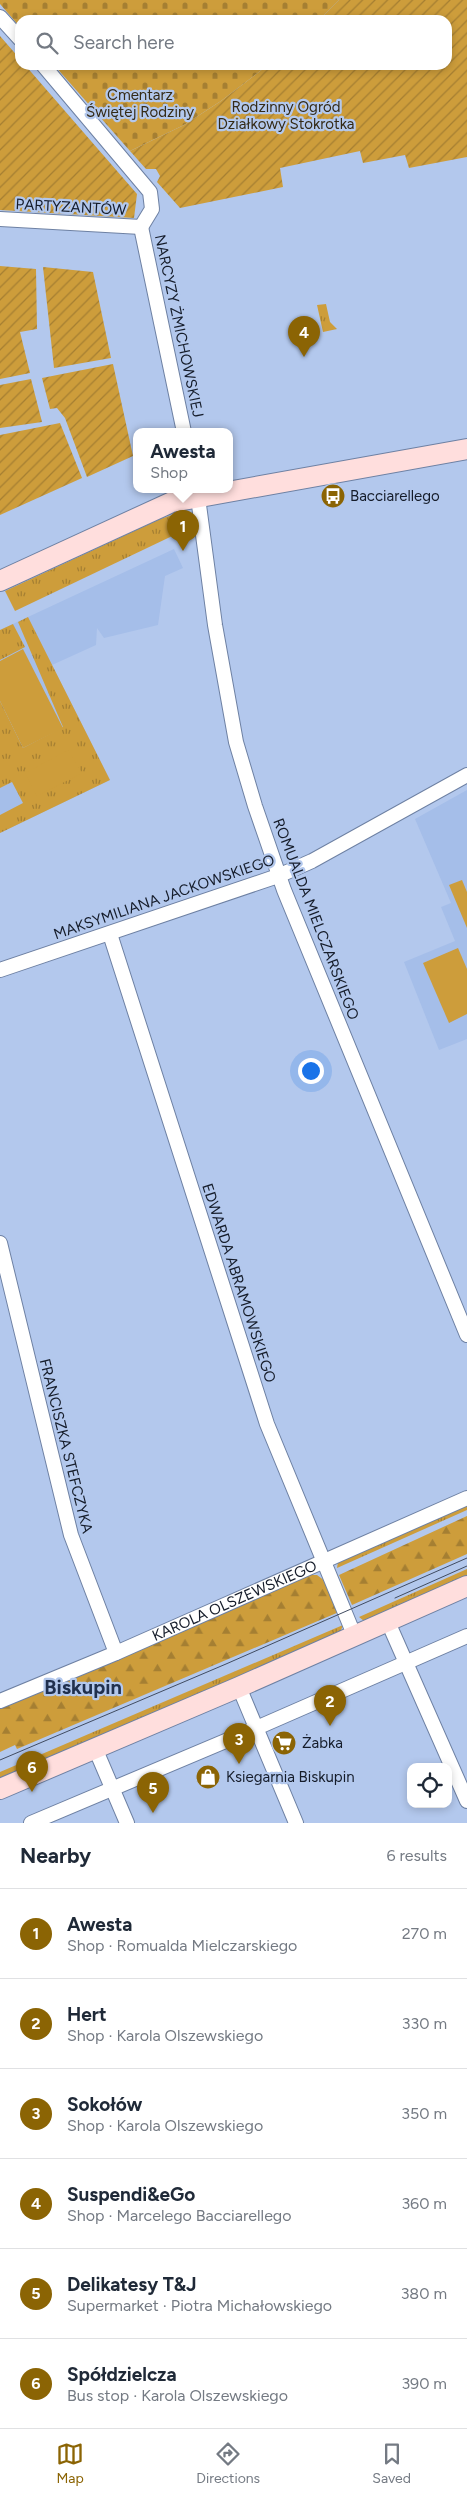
<!DOCTYPE html>
<meta charset="utf-8">
<style>
:root{--surface:#fff;--page:#f2f2f3;--text:#1f2937;--muted:#747a83;--line:#e0e1e3;--accent:#8b6404}
body{margin:0;font-family:Figtree,sans-serif;background:var(--page);color:var(--text)}
.controls{position:absolute;right:15px;bottom:15px;display:grid;overflow:hidden;border-radius:10px;box-shadow:0 2px 8px #0003}
.controls button{width:45px;height:45px;display:grid;place-items:center;padding:0;border:0;border-bottom:1px solid var(--line);background:var(--surface);color:var(--text);font:25px sans-serif}
.you{position:absolute;left:310px;top:1070px;width:18px;height:18px;margin:-12px;border:4px solid #fff;border-radius:50%;background:#1a73e8;box-shadow:0 0 0 8px #1a73e833}
.badge{display:grid;place-items:center;width:32px;height:32px;border-radius:50%;background:var(--accent);color:#fff;font-size:16px;font-weight:700}
.pin{position:absolute;translate:-50% -41px;filter:drop-shadow(0 1px 2px #0008)}
.pin::after{content:'';position:absolute;top:26px;width:18px;height:15px;background:inherit;clip-path:polygon(0 0,100% 0,50% 100%)}
.popup{position:absolute;left:133px;top:428px;width:100px;height:65px;box-sizing:border-box;display:grid;place-content:center;border-radius:10px;background:var(--surface);filter:drop-shadow(0 1px 4px #0005);font-size:16px;white-space:nowrap;color:var(--muted)}
.popup b{font-size:19px;color:var(--text)}
.popup::after{content:'';position:absolute;left:50%;top:100%;margin-left:-10px;border:10px solid transparent;border-top-color:var(--surface)}
.list{margin:0;padding:0;list-style:none}
h2{display:flex;justify-content:space-between;align-items:center;height:65px;margin:0;padding:0 20px;font-size:21px}
h2 small{font-size:16px;font-weight:400;color:var(--muted)}
.list li{display:grid;grid-template-columns:32px 1fr auto;gap:15px;align-items:center;box-sizing:border-box;height:90px;padding:0 20px;border-top:1px solid var(--line)}
.list b{display:block;font-size:19px;white-space:nowrap}
.list p{margin:0;font-size:16px;white-space:nowrap;color:var(--muted)}
.list em{font-size:16px;font-style:normal;color:var(--muted)}
.icon{flex:none;width:28px;height:28px;fill:none;stroke:currentColor;stroke-width:2;stroke-linecap:round;stroke-linejoin:round}
.map{position:relative;flex:none;width:467px;height:1823px;overflow:hidden}
.search{position:absolute;background:var(--surface);box-shadow:0 2px 8px #0003;left:15px;right:15px;top:15px;height:55px;display:flex;align-items:center;gap:12px;box-sizing:border-box;padding:0 18px;border-radius:15px;color:var(--muted);font-size:19px}
.sheet{height:605px;background:var(--surface)}
nav{display:flex;justify-content:space-around;align-items:center;box-sizing:border-box;height:70px;border-top:1px solid var(--line);background:var(--surface);font-size:14px;color:var(--muted)}
nav a{display:grid;justify-items:center;gap:2px}
nav .on{color:var(--accent)}
.map>svg:first-child{display:block}
</style>
<div class="map">
<svg width="467" height="1823" viewBox="0 0 467 1823">
<defs>
<pattern id="grass-tufts" width="24" height="20" patternUnits="userSpaceOnUse" patternTransform="scale(1.25)"><rect width="24" height="20" fill="#cd9d3b"/><path d="M3 7l-1-3M5 7V3M7 7l1-3M15 17l-1-3M17 17v-4M19 17l1-3" fill="none" stroke="#a57f32"/></pattern>
<pattern id="forest-firs" width="22" height="20" patternUnits="userSpaceOnUse" patternTransform="scale(1.25)"><rect width="22" height="20" fill="#cd9d3b"/><path d="M5 1l3.5 6h-7zM16 11l3.5 6h-7z" fill="#a57f32"/></pattern>
<pattern id="cemetery-stones" width="16" height="16" patternUnits="userSpaceOnUse" patternTransform="scale(1.25)"><rect width="16" height="16" fill="#cd9d3b"/><path d="M2 7V4a2 2 0 0 1 4 0v3zM10 15v-3a2 2 0 0 1 4 0v3z" fill="#a57f32"/></pattern>
<pattern id="garden-furrows" width="10" height="10" patternUnits="userSpaceOnUse" patternTransform="scale(1.25)"><rect width="10" height="10" fill="#cd9d3b"/><path d="M-1 1l2-2M0 10L10 0M9 11l2-2" fill="none" stroke="#a57f32"/></pattern>
</defs>
<rect width="100%" height="100%" fill="#b3c8ed"/>
<g fill="#a5bee9">
<polygon points="174,549 183,568 165,576 158,625 104,638 97,628 96,645 52,665 110,780 0,833 0,630"/>
<polygon points="467,790 467,1039 439,1050 404,962 455,941 441,907 451,903 415,819"/>
</g>
<g fill="url(#grass-tufts)">
<polygon points="326,304 330,322 337,329 323,332 317,305"/>
<polygon points="181,512 185,514 189,528 15,611 5,591 160,519"/>
<polygon points="28,617 110,780 0,833 0,815 23,803 12,782 0,788 0,701 23,748 63,727 18,622"/>
<polygon points="13,624 25,647 0,660 0,630"/>
<polygon points="467,1502 467,1510 337,1568 338,1562"/>
<polygon points="467,1569 467,1575 364,1621 359,1617"/>
<polygon points="343,1625 340,1633 0,1779 0,1772"/>
</g>
<g fill="url(#forest-firs)">
<polygon points="467,1516 467,1554 352,1605 339,1575"/>
<polygon points="307,1575 317,1575 325,1581 339,1612 17,1749 15,1745 0,1752 0,1706"/>
</g>
<g fill="url(#cemetery-stones)">
<polygon points="0,0 339,0 319,20 20,20 20,27 0,4"/>
<polygon points="54,65 268,65 221,101 184,125 130,151"/>
</g>
<g fill="#cd9d3b">
<polygon points="23,649 63,728 23,748 0,701 0,661"/>
<polygon points="68,750 82,773 37,796 25,773"/>
<polygon points="462,880 467,892 467,928 449,885"/>
<polygon points="458,948 467,969 467,1014 449,1023 423,963"/>
</g>
<g fill="url(#garden-furrows)">
<polygon points="339,0 467,0 467,157 409,168 405,155 363,163 360,151 280,168 283,187 180,208 157,182 160,176 156,169 146,169 130,151 184,125 221,101 268,65 447,65 447,20 319,20"/>
<polygon points="0,36 20,59 20,65 25,65 137,194 134,218 0,210"/>
<polygon points="0,266 36,269 37,329 20,332 30,373 0,379"/>
<polygon points="43,267 93,272 111,358 54,368"/>
<polygon points="113,364 133,456 87,477 65,418 57,408 50,409 42,378"/>
<polygon points="31,379 42,422 0,428 0,385"/>
<polygon points="60,423 82,478 0,515 0,435"/>
</g>
<g fill="none" stroke-linecap="round" stroke-linejoin="round">
<defs>
<g id="street">
<polyline points="0,17 20,39"/>
<polyline points="43,65 150,192 152,209 141,227"/>
<polyline points="0,219 141,227"/>
<polyline points="141,227 184,432"/>
<polyline points="197,490 215,625 236,742 255,806 284,890 467,1335"/>
<polyline points="110,934 267,1424 355,1637"/>
<polyline points="0,970 278,876 312,861 467,775"/>
<polyline points="0,1243 71,1535 116,1653"/>
<polyline points="388,1622 467,1801"/>
<polyline points="239,1687 296,1823"/>
<path id="s1" d="M0,1701L116,1653L467,1498"/>
<polyline points="95,1748 127,1823"/>
<polyline points="31,1823 261,1726 467,1636"/>
</g>
<g id="secondary">
<polyline points="0,581 172,502 467,449"/>
<polyline points="0,1789 239,1687 467,1586"/>
</g>
</defs>
<use href="#street" stroke="#6e81a3" stroke-width="16"/>
<use href="#secondary" stroke="#6e81a3" stroke-width="22"/>
<use href="#street" stroke="#fff" stroke-width="14"/>
<use href="#secondary" stroke="#ffdedd" stroke-width="20"/>
<g stroke="#414c61" stroke-width="1">
<polyline points="395,1598 467,1566"/>
<polyline points="0,1760 226,1664 467,1558"/>
</g>
</g>
<defs>
<symbol id="bus-disc" viewBox="-11 -11 22 22"><circle r="9.5" fill="#8b6404" stroke="#b3c8ed"/><path d="M-5-6H5V4H4V6H2V4H-2V6H-4V4H-5ZM-3.5-4V0h7V-4ZM-3.5 1.2v1.5H-2V1.2ZM2 1.2v1.5H3.5V1.2Z" fill="#fff"/></symbol>
<symbol id="supermarket-disc" viewBox="-11 -11 22 22"><circle r="9.5" fill="#8b6404" stroke="#b3c8ed"/><path d="M-6-5.5h2.5l.6 2H6L4.5 2H-2.5L-4.4-4H-6ZM-1.5 3.2a1.3 1.3 0 1 0 .1 0ZM3 3.2a1.3 1.3 0 1 0 .1 0Z" fill="#fff"/></symbol>
<symbol id="shop-disc" viewBox="-11 -11 22 22"><circle r="9.5" fill="#8b6404" stroke="#b3c8ed"/><path d="M-5-2.5h2.3a2.7 3.5 0 0 1 5.4 0H5L5.5 6h-11ZM-1.5-2.5h3a1.5 2.3 0 0 0-3 0Z" fill="#fff"/></symbol>
</defs>
<g fill-rule="evenodd">
<use href="#bus-disc" x="319" y="482" width="28" height="28"/>
<use href="#supermarket-disc" x="270" y="1729" width="28" height="28"/>
<use href="#shop-disc" x="194" y="1763" width="28" height="28"/>
</g>
<g text-anchor="middle" stroke-width="4.5" stroke-linejoin="round" paint-order="stroke">
<g font-size="15" fill="#342a16" stroke="#b3c8ed">
<text x="140" y="100">Cmentarz<tspan x="140" dy="17">Świętej Rodziny</tspan></text>
<text x="286" y="112">Rodzinny Ogród<tspan x="286" dy="17">Działkowy Stokrotka</tspan></text>
</g>
<g font-size="15" fill="#151c2a" stroke="#b3c8ed">
<text transform="translate(71 207) rotate(3)" y="5">PARTYZANTÓW</text>
<text transform="translate(179 326) rotate(78)" y="5">NARCYZY ŻMICHOWSKIEJ</text>
<text transform="translate(164 897) rotate(-19)" y="5">MAKSYMILIANA JACKOWSKIEGO</text>
<text transform="translate(316 919) rotate(69)" y="5">ROMUALDA MIELCZARSKIEGO</text>
<text transform="translate(239 1283) rotate(72)" y="5">EDWARDA ABRAMOWSKIEGO</text>
<text transform="translate(66 1446) rotate(76)" y="5">FRANCISZKA STEFCZYKA</text>
<text dy="5" stroke="none"><textPath href="#s1" startOffset="255">KAROLA OLSZEWSKIEGO</textPath></text>
</g>
<g font-size="15" fill="#151c2a" stroke="#b3c8ed" text-anchor="start">
<text x="350" y="501">Bacciarellego</text>
<text x="302" y="1748">Żabka</text>
<text x="226" y="1782">Ksiegarnia Biskupin</text>
</g>
<g font-size="20" font-weight="bold" fill="#20304e" stroke="#b3c8ed">
<text x="83" y="1694">Biskupin</text>
</g>
</g>
</svg>
<div class="controls">
<button><svg class="icon" aria-label="locate" viewBox="0 0 24 24"><circle cx="12" cy="12" r="6"/><path d="M12 2v4M12 18v4M2 12h4M18 12h4"/></svg></button>
</div>
<div class="you"></div>
<div class="pin badge" style="left:183px;top:551px">1</div>
<div class="popup"><b>Awesta</b>Shop</div>
<div class="pin badge" style="left:330px;top:1726px">2</div>
<div class="pin badge" style="left:239px;top:1764px">3</div>
<div class="pin badge" style="left:304px;top:357px">4</div>
<div class="pin badge" style="left:153px;top:1813px">5</div>
<div class="pin badge" style="left:32px;top:1792px">6</div>
<div class="search"><svg class="icon" aria-label="search" viewBox="0 0 24 24"><circle cx="10" cy="10" r="6"/><path d="M15 15l6 6"/></svg>Search here</div>
</div>
<section class="sheet">
<h2>Nearby<small>6 results</small></h2>
<ul class="list">
<li><span class="badge">1</span><div><b>Awesta</b><p>Shop · Romualda Mielczarskiego</p></div><em>270 m</em></li>
<li><span class="badge">2</span><div><b>Hert</b><p>Shop · Karola Olszewskiego</p></div><em>330 m</em></li>
<li><span class="badge">3</span><div><b>Sokołów</b><p>Shop · Karola Olszewskiego</p></div><em>350 m</em></li>
<li><span class="badge">4</span><div><b>Suspendi&amp;eGo</b><p>Shop · Marcelego Bacciarellego</p></div><em>360 m</em></li>
<li><span class="badge">5</span><div><b>Delikatesy T&amp;J</b><p>Supermarket · Piotra Michałowskiego</p></div><em>380 m</em></li>
<li><span class="badge">6</span><div><b>Spółdzielcza</b><p>Bus stop · Karola Olszewskiego</p></div><em>390 m</em></li>
</ul>
</section>
<nav>
<a class="on"><svg class="icon" aria-label="map" viewBox="0 0 24 24"><path d="M3 6l6-2 6 2 6-2v14l-6 2-6-2-6 2zM9 4v14M15 6v14"/></svg>Map</a>
<a><svg class="icon" aria-label="directions" viewBox="0 0 24 24"><path d="M12 3l9 9-9 9-9-9zM9 14v-3h6M13 9l2 2-2 2"/></svg>Directions</a>
<a><svg class="icon" aria-label="saved" viewBox="0 0 24 24"><path d="M7 4h10v16l-5-4-5 4z"/></svg>Saved</a>
</nav>
